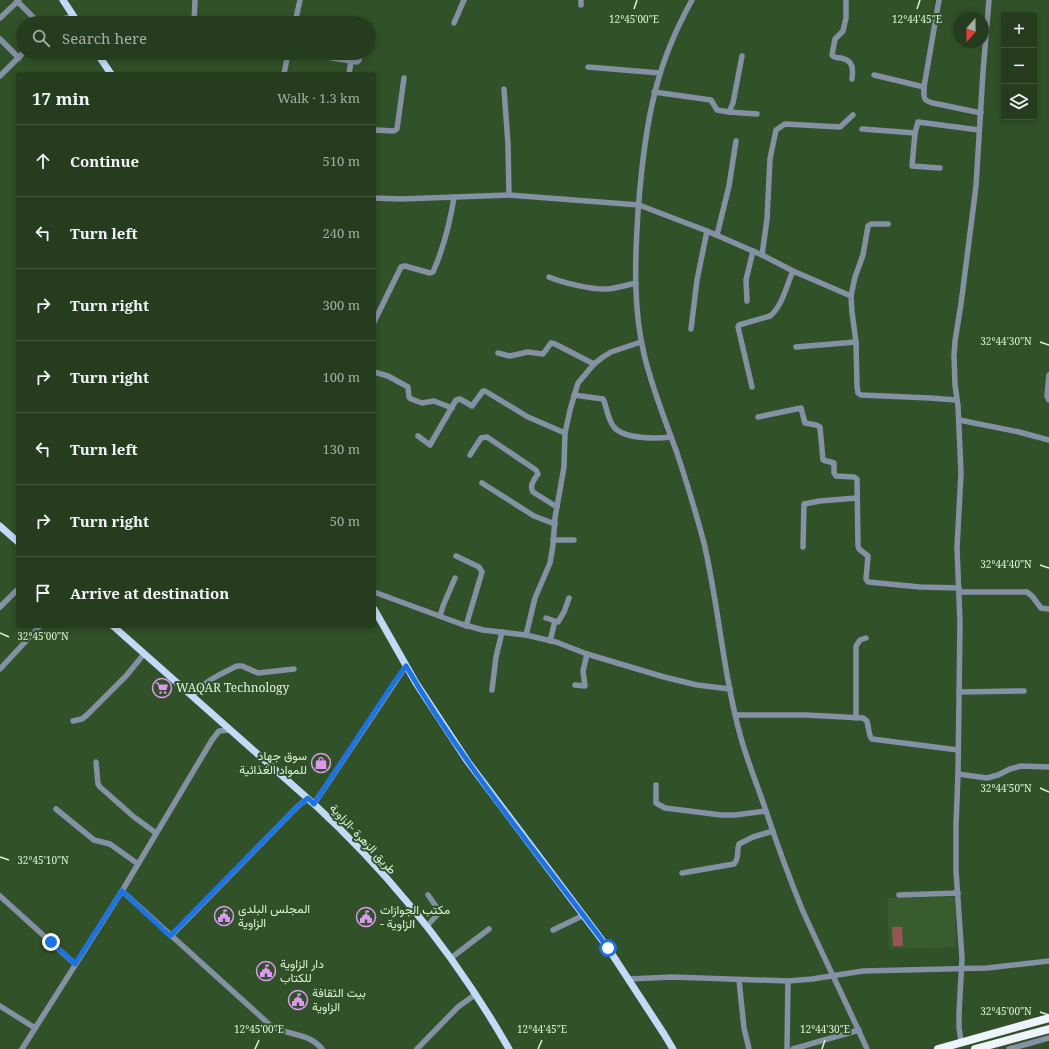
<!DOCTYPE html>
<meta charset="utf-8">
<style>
:root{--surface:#253d1e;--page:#31482b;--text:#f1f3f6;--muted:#a3aea4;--line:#42563c}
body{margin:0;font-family:"Noto Serif",Vazirmatn,serif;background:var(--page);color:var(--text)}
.controls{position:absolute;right:12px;top:12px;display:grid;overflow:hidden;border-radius:4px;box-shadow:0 2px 6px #0003}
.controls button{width:36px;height:36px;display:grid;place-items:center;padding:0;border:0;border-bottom:1px solid var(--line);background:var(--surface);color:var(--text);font:20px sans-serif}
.compass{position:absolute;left:953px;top:12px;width:36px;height:36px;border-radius:50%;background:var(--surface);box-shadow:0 2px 6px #0003;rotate:200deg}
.stop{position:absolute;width:12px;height:12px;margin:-9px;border:3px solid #1a73e8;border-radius:50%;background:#fff}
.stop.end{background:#1a73e8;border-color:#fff;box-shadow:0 1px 4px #0008}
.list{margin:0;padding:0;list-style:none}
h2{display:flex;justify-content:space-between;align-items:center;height:52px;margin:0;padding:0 16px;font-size:17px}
h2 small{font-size:13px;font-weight:400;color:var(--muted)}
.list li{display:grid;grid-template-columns:26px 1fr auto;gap:12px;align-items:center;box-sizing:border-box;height:72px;padding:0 16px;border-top:1px solid var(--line)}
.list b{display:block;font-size:15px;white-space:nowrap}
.list em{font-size:13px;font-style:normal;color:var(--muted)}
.icon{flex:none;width:22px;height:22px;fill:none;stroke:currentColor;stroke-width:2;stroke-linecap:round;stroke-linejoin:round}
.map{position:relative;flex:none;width:1049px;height:1049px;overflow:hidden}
.search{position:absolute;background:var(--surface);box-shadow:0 2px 6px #0003;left:16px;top:16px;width:360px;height:44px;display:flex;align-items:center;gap:10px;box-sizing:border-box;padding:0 14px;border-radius:22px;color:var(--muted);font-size:15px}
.panel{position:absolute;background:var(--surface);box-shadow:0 2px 6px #0003;left:16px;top:72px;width:360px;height:556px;border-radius:4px}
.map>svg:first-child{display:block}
</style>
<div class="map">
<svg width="1049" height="1049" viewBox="0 0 1049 1049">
<rect width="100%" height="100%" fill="#315128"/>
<polygon fill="#385c2e" points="955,897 956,947 889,949 887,898"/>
<polygon fill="#965556" points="892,927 902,927 903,946 893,946"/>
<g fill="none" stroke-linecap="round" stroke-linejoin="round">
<g stroke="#8491a5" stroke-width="5.5">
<polyline points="581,0 581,5"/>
<path d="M692,0C676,29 663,59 655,92C645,131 641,171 638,212C635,259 633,308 644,354C652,388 665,420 677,453C687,483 696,513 704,543C719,607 723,674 741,738C748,763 758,787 766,811C777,844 789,877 802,909C823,956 846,1002 867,1049"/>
<path d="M846,0V18L843,31L835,39L832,55C836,59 837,57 841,58C854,61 853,69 852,79"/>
<path d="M939,0L924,87C924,97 922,100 933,103L981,113"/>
<polyline points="17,1 39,23"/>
<polyline points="0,18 19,0"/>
<polyline points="55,23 66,18 74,17"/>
<polyline points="194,23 195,0"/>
<polyline points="295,23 300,0"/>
<polyline points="454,23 464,0"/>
<polyline points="0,39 19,58"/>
<polyline points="314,53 332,58 357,62 359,60 361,53"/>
<polyline points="588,67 660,73"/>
<polyline points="284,74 288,53"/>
<polyline points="349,74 351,61"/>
<polyline points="874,75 924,87"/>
<polyline points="0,76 23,53"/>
<polyline points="504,89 508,144 509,195"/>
<polyline points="654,92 711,100 717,110 729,112 733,103 742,56"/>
<polyline points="729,112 757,114"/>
<polyline points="862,129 915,133 918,122 979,130"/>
<polyline points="374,131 376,130 394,131 397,129 404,78"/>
<polyline points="915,133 912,166 940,168"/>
<polyline points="374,198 401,199 509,195 639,205 707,231 762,255 793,271 851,296 852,312 856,342 857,386 858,393 861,395 930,398 956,400"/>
<polyline points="717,235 729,186 736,141"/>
<polyline points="762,255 767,219 770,159 776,130 785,124 840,127 853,115"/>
<path d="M549,277C563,283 593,290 608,289C617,288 627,285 636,283"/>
<polyline points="851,296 855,277 863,255 868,226 871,224 888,224"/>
<polyline points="747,301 746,280 753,251"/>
<path d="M374,322L401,267L405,266L430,273L433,272C444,247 450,223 454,197"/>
<polyline points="691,329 697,280 707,231"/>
<polyline points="796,347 856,342"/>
<polyline points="498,353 510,356 528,352 543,354 551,343 555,344 594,364"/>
<polyline points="374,372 388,376 408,387 409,397 411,399 422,403 434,401 452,408"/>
<polyline points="1049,375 1047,396 1049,400"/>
<path d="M752,387L738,327L739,325L770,316C782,307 787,284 793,271"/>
<path d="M574,395L603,399L604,401C607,409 608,420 614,427C623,439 657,439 671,437"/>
<polyline points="758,417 801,408 805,423 816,425 820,427 823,460 834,463 834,473 836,476 854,477 857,479 858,546 859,549 868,556 866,579 868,582 920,587 959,588"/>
<polyline points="959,420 1019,432 1049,440"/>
<polyline points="418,436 430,445 456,400 460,399 472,406 483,391 485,391 528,417 565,433"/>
<path d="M470,455L481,438L487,437L536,470L538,474C534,480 529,486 533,492L557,507"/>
<polyline points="482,483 534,516 555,524"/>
<polyline points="553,540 574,540"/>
<polyline points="803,547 804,504 820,501 857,498"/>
<polyline points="456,556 479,567 482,572 466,626"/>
<polyline points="374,592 461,624 483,630 526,635 556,642 587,654 664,677 697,685 730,689"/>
<polyline points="959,592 1027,592 1032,596 1041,608 1049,609"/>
<polyline points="0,607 18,589"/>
<polyline points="440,616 443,606 455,578"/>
<polyline points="526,635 535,598 550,563 553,545 555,518 564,467 565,433 570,410 578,383 594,364 603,357 611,352 641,342"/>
<polyline points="550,641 555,621 546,618 558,622 564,612 569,598"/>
<polyline points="0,669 40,626"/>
<polyline points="575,685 585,686 583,671 587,654"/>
<polyline points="492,690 496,657 502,632"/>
<polyline points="959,692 1024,691"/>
<path d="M193,696C200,683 223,673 237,666H242L258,673L294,669"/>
<polyline points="736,715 806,715 863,718 867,721 870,736 872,739 958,750"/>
<polyline points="856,718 856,646 860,640 866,638"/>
<polyline points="73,721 82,719 87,715 126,676 144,654"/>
<polyline points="96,762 98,784 100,787 134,817 156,833"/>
<polyline points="958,774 987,778 998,775 1010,769 1021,766 1049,767"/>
<polyline points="656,785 656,803 665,808 721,815 735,815 766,811"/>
<polyline points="314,804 406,666"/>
<polyline points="56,809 94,840 110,844 138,864"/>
<path d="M682,873L734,864C740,858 736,851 739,844L753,837L773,831"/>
<path d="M122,891L270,1025C286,1036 309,1032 322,1049"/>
<polyline points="899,895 958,893"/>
<polyline points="0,896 75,964"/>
<polyline points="427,926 437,915 438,909 428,895"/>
<polyline points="553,930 584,915"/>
<polyline points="171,936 298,806 308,798"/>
<polyline points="451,958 489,929"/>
<polyline points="629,979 672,977 788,981 812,979 863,971 987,968 1049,961"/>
<polyline points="739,980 744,1028 749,1049"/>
<polyline points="0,1006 35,1028"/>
<polyline points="961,1042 959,1027 959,1014 962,958 956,871 956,825 958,774 960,623 957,548 961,473 958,406 955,385 954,356 955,341 961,304 976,186 983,72 989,0"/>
<polyline points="22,1049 122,891 212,740 219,731 230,730"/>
<polyline points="417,1049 458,1007 476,994"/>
<polyline points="787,1049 788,981"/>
<polyline points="793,1049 859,1030"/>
<polyline points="1009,1049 1049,1038"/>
</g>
<g stroke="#c3d9fa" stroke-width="7">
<polyline points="63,0 78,23"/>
<polyline points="97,53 111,74"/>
<polyline points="0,526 18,542"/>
<polyline points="374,609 416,683 468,762 608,948 664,1034 673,1049"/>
<path d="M113,626L314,804C391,875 457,958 509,1049"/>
</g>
<g stroke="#edf4fe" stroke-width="8">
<polyline points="938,1049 1049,1018"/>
<polyline points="975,1049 1049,1029"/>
</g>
</g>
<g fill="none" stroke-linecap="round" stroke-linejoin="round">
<path stroke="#1a73e8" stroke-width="5" d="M51,942L75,964L122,891L170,936L298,806L308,798L314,804L393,684L406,666C464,766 539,855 608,948"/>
</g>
<path fill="none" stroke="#dff2d9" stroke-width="1.5" d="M634,9L637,0M917,9L920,0M1040,342L1049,345M1040,565L1049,568M0,633L9,637M1040,788L1049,792M0,857L9,860M1040,1012L1049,1015M255,1049L259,1040M538,1049L542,1040M822,1049L825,1040"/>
<defs>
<symbol id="supermarket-ring" viewBox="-11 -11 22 22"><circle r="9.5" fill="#315128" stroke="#de98f2" stroke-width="1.5"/><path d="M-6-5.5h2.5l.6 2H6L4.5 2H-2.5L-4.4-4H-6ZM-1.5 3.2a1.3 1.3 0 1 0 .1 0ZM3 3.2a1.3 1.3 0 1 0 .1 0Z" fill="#de98f2"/></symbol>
<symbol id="shop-ring" viewBox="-11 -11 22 22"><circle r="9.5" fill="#315128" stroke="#de98f2" stroke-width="1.5"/><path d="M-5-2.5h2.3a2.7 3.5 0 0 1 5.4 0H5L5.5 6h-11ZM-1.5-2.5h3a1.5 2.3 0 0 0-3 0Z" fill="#de98f2"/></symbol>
<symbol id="civic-ring" viewBox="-11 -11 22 22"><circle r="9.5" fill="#315128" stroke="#de98f2" stroke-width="1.5"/><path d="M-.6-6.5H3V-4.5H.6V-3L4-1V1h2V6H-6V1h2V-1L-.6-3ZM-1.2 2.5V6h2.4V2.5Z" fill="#de98f2"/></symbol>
</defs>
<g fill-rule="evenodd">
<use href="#supermarket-ring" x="151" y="677" width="22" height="22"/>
<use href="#shop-ring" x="310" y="752" width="22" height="22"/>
<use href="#civic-ring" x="213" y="905" width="22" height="22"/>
<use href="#civic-ring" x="355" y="906" width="22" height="22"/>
<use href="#civic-ring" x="255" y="960" width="22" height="22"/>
<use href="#civic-ring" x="287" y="989" width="22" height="22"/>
</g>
<g text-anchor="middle" stroke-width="4" stroke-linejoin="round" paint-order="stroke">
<g font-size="12" fill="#dff2d9" stroke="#315128" text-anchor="start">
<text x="176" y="692">WAQAR Technology</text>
<text x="307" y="760" text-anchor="end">سوق جهاد<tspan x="307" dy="14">للمواد الغذائية</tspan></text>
<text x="238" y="913">المجلس البلدي<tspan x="238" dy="14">الزاوية</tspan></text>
<text x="380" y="914">مكتب الجوازات<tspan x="380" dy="14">- الزاوية</tspan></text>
<text x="280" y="968">دار الزاوية<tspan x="280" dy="14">للكتاب</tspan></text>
<text x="312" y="997">بيت الثقافة<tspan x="312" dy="14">الزاوية</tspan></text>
</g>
<g font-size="12" fill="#dff2d9" stroke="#315128">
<text transform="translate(363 839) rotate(47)" y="4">طريق الزهرة -الزاوية</text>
</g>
</g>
<g font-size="10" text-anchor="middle" fill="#dff2d9" stroke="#315128" stroke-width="4" stroke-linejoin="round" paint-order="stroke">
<text x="634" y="23">12°45'00"E</text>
<text x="917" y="23">12°44'45"E</text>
<text x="1006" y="345">32°44'30"N</text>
<text x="1006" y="568">32°44'40"N</text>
<text x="43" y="640">32°45'00"N</text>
<text x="1006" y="792">32°44'50"N</text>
<text x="43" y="864">32°45'10"N</text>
<text x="1006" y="1015">32°45'00"N</text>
<text x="259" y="1033">12°45'00"E</text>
<text x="542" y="1033">12°44'45"E</text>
<text x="825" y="1033">12°44'30"E</text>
</g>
</svg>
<div class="controls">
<button>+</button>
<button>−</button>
<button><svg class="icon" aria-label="layers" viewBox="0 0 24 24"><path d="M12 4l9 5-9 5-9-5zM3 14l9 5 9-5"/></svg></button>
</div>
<svg class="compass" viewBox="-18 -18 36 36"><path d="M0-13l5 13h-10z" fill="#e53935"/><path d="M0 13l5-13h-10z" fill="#a3aea4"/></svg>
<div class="stop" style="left:608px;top:948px"></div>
<div class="stop end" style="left:51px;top:942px"></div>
<div class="search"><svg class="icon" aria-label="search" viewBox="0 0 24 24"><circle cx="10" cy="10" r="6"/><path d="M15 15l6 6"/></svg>Search here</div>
<section class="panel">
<h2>17 min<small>Walk · 1.3 km</small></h2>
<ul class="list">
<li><svg class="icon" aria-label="ahead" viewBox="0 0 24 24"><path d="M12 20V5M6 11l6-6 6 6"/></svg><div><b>Continue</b></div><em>510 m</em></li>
<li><svg class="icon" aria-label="left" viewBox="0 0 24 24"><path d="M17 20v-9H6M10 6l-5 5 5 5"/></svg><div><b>Turn left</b></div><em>240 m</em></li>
<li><svg class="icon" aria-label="right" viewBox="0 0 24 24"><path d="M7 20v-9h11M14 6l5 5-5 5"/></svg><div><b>Turn right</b></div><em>300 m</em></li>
<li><svg class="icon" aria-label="right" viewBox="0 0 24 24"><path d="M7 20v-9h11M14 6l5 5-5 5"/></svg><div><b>Turn right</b></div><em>100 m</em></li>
<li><svg class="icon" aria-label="left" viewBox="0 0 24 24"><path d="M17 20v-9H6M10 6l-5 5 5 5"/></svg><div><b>Turn left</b></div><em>130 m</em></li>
<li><svg class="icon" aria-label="right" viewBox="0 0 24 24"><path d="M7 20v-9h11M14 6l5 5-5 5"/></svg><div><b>Turn right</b></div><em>50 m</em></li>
<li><svg class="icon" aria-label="arrive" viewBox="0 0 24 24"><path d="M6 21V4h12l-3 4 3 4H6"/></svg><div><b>Arrive at destination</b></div></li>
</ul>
</section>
</div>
